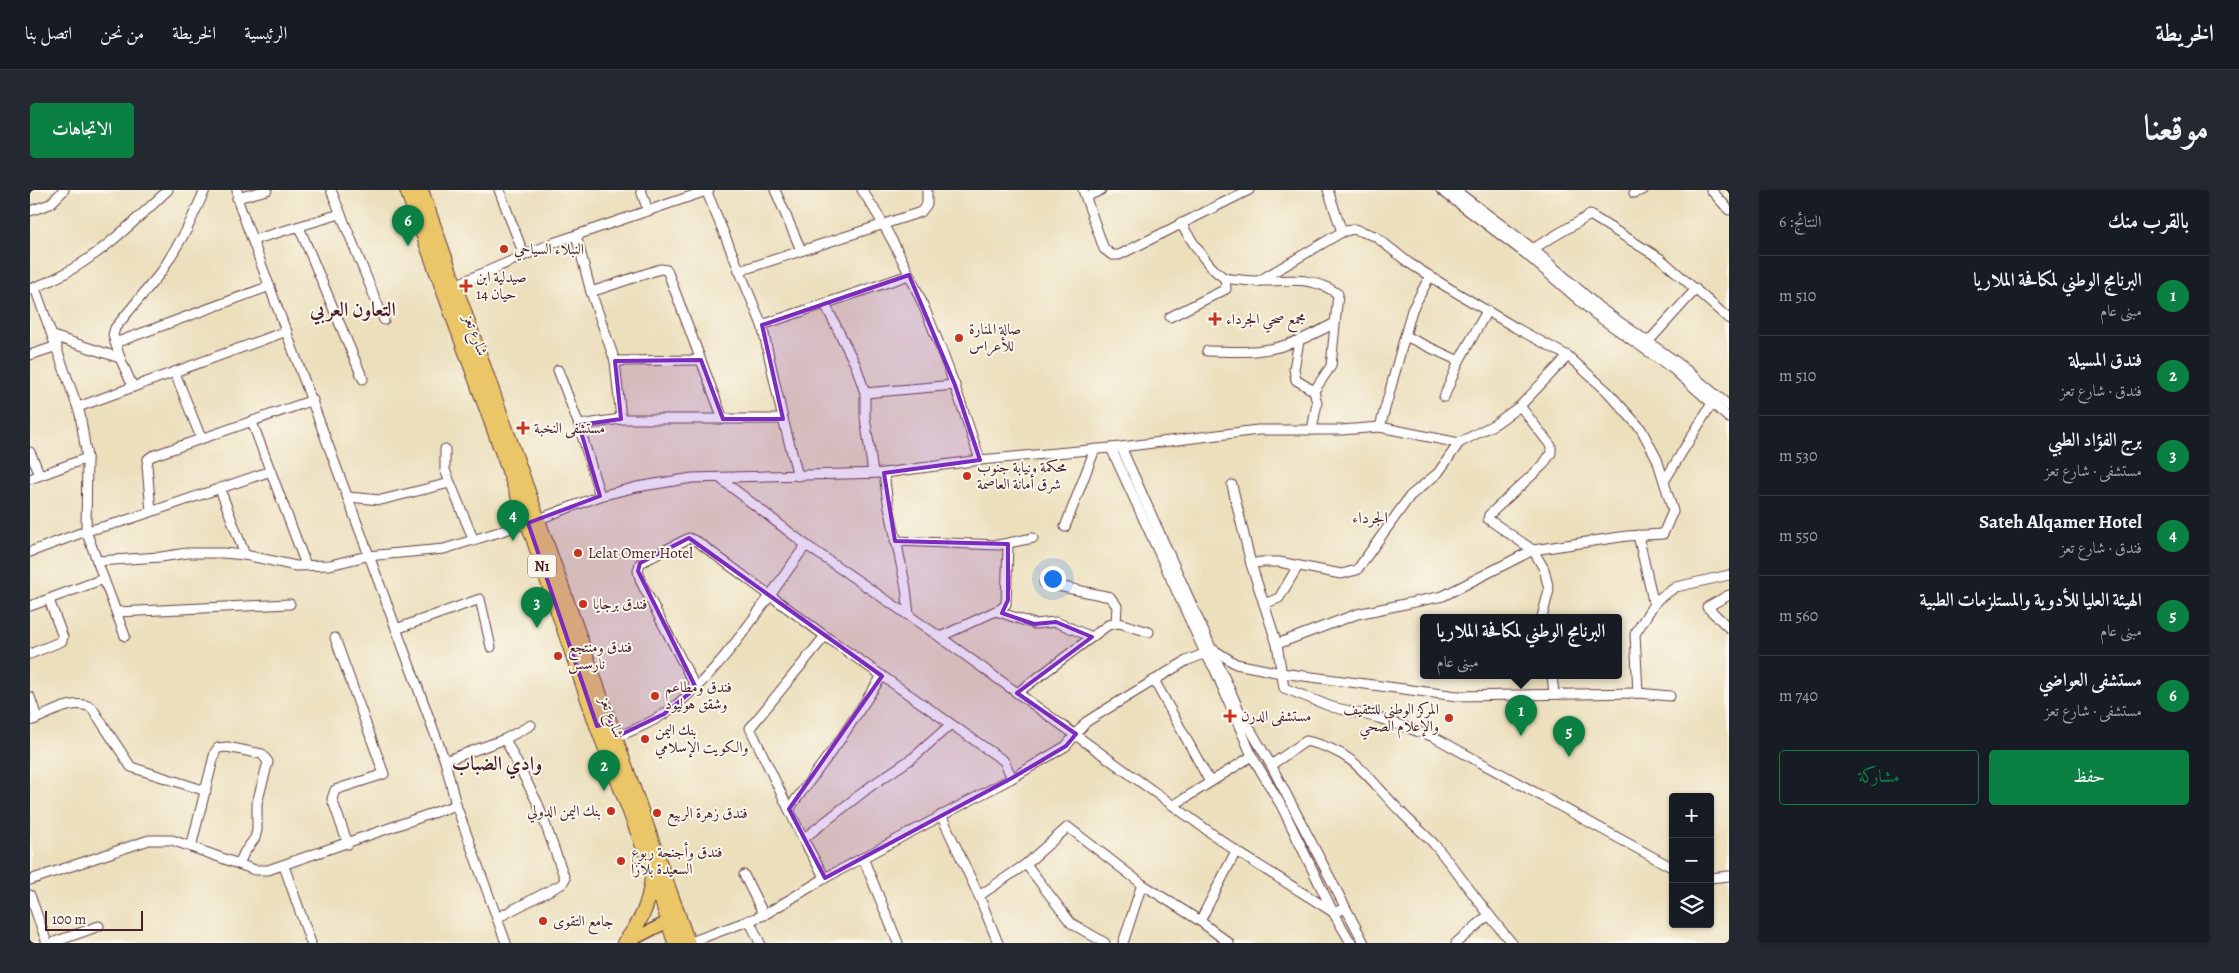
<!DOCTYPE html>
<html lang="ar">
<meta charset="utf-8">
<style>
:root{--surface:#171b24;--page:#242831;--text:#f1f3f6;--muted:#9ea1a6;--line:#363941;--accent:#0b8043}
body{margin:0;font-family:Alegreya,Amiri,serif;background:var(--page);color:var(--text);direction:rtl}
.controls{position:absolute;right:15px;bottom:15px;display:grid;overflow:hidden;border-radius:5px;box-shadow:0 1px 4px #0004}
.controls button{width:45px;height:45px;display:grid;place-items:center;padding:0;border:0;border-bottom:1px solid var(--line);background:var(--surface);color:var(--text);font:25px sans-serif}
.scale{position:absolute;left:15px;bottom:12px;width:98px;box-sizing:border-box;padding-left:5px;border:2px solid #4a1f2b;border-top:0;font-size:14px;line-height:18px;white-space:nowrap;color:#4a1f2b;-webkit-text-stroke:4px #fbf7ec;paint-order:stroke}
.you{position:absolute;left:1022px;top:388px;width:18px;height:18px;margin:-12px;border:4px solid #fff;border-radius:50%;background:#1a73e8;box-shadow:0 0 0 8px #1a73e833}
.badge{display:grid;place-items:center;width:32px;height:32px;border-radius:50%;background:var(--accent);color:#fff;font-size:16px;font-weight:700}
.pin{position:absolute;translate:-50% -41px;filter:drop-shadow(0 1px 2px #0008)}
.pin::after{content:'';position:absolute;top:26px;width:18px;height:15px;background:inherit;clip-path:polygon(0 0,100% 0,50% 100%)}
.popup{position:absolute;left:1390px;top:424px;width:202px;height:65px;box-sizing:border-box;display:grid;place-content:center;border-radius:5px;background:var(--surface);filter:drop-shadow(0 1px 4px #0005);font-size:16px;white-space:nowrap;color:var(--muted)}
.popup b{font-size:19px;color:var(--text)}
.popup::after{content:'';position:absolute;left:50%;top:100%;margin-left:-10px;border:10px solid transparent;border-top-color:var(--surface)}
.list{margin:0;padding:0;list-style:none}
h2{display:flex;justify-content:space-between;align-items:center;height:65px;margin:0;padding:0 20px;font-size:21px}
h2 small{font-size:16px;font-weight:400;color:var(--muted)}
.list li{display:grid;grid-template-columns:32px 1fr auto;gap:15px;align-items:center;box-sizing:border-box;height:80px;padding:0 20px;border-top:1px solid var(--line)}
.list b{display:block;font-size:19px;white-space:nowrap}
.list p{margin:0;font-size:16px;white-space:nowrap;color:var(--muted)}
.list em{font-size:16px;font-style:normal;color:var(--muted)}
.actions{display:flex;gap:10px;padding:15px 20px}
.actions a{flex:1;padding:11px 0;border:1px solid var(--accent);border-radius:5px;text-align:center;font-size:18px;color:var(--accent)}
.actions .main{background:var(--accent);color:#fff}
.icon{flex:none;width:28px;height:28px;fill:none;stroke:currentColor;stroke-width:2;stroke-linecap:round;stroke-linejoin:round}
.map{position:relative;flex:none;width:1699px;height:753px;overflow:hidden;direction:ltr;border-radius:5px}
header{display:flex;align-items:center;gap:30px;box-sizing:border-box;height:70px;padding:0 25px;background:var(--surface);border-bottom:1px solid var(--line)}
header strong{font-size:24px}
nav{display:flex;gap:28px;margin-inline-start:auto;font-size:18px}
.intro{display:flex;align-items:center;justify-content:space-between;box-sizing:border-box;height:120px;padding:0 30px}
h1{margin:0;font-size:35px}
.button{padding:12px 22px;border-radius:5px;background:var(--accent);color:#fff;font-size:18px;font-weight:700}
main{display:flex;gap:30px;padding:0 30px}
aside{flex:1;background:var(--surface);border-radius:5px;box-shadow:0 1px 4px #0004}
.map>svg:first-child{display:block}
</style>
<header>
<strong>الخريطة</strong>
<nav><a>الرئيسية</a><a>الخريطة</a><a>من نحن</a><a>اتصل بنا</a></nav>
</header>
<div class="intro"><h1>موقعنا</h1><a class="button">الاتجاهات</a></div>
<main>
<aside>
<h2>بالقرب منك<small>النتائج: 6</small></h2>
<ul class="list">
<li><span class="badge">1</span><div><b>البرنامج الوطني لمكافحة الملاريا</b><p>مبنى عام</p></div><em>510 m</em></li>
<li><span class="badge">2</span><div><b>فندق المسيلة</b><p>فندق · شارع تعز</p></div><em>510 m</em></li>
<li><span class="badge">3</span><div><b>برج الفؤاد الطبي</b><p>مستشفى · شارع تعز</p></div><em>530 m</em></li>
<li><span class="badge">4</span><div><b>Sateh Alqamer Hotel</b><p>فندق · شارع تعز</p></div><em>550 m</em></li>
<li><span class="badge">5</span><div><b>الهيئة العليا للأدوية والمستلزمات الطبية</b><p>مبنى عام</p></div><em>560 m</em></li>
<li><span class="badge">6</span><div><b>مستشفى العواضي</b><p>مستشفى · شارع تعز</p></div><em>740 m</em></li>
</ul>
<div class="actions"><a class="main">حفظ</a><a>مشاركة</a></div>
</aside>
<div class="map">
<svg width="1699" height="753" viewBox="0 0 1699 753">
<rect width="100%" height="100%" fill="#fbf7ec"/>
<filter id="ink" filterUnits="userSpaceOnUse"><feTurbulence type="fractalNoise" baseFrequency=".02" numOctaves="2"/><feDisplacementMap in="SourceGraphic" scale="10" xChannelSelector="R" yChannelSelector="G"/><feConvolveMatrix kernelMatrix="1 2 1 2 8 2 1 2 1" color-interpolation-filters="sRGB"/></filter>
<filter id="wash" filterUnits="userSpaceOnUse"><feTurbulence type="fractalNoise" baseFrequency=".0096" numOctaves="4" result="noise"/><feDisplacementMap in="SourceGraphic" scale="20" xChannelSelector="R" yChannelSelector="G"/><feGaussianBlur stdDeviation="1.12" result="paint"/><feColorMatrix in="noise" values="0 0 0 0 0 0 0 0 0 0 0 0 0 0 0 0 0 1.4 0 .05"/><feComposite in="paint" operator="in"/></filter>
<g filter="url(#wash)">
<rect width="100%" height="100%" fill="#ebdfbc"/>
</g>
<g filter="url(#ink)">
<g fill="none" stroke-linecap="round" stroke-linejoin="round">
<defs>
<g id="minor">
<polyline points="207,0 209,14 415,571 426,615 476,753"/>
<polyline points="301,0 354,130"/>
<polyline points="469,0 494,65"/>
<polyline points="611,0 618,21"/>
<polyline points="676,0 732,135 753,229 768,286"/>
<polyline points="745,0 771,60"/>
<path d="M832,0C884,77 921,181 950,270"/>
<polyline points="1053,0 1074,59 1082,65 1089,65 1219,0"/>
<polyline points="1298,0 1312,42"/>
<polyline points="1411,0 1496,64 1565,124 1643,179 1699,228"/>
<polyline points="1425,0 1502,58 1570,118 1648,173 1699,216"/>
<polyline points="1681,0 1699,20"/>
<polyline points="1604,3 1613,0"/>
<polyline points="1056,7 1071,0"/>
<polyline points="207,8 237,0"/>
<polyline points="0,21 20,14 34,0"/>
<path d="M1150,33C1163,51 1175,75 1193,87C1198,90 1206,89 1212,90C1247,95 1276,81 1308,104L1301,176L1284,201"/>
<polyline points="269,37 333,189"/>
<polyline points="546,45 561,102 585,171 591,229"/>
<polyline points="223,50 310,24"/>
<polyline points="1499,61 1560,25 1631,69 1699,129"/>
<polyline points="709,81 891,22 897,14 897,0"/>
<polyline points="1227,92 1312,42 1324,39 1345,46 1379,73 1417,97 1486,138 1538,166 1577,201 1611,239 1627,269 1643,321 1633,344 1597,346 1503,360 1413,406 1327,424 1247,454"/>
<polyline points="423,96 523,53 679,0"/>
<polyline points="5,98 50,224 57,268 56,341 95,446"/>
<path d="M0,99C56,80 96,39 138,0"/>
<polyline points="561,102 630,79 637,80 693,229"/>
<polyline points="795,114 826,176 835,203 835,227 843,283"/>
<polyline points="1140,127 1196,99 1195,88"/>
<polyline points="732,135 879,85"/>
<polyline points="23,146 90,168 103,197"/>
<polyline points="1375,146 1429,171"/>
<polyline points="1269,151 1264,179 1266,190 1284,201 1287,213 1282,240"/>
<polyline points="1618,152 1666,99"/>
<polyline points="85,153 240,96"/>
<path d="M1177,161C1195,161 1214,163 1232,160C1259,157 1282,145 1305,133"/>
<polyline points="0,165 27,156"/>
<polyline points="90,168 83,145 85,138 132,81 156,41 175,0"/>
<polyline points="585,171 671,170"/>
<polyline points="528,180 549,235"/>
<polyline points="145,183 171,248"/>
<polyline points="835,203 925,195"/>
<polyline points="1414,207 1429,171 1457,121"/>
<polyline points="1490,216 1521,256 1521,263 1513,275 1459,325 1458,329 1503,360 1514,379 1519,400 1512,427"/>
<polyline points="48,217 257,141"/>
<polyline points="222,232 276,375"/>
<polyline points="1350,237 1382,120 1400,86"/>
<polyline points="1091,257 1209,520 1241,575 1334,753"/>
<polyline points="1081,258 1175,463 1185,480 1222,566 1252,617 1303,722 1321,753"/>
<polyline points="415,259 415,280 444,351"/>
<polyline points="0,262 10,285"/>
<polyline points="854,283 857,307 876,398 879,425"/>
<polyline points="0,289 57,268"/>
<polyline points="691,289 776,355 910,447 1206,661 1303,722 1315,719"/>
<polyline points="1635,290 1682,213"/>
<polyline points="1202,295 1221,374 1247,454 1254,498 1302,517 1349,528 1404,547 1643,678"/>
<polyline points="190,299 215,365"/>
<polyline points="570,306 549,235 591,229 753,229"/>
<polyline points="318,307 351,310 420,293"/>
<polyline points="121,321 117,276 118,269 122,266 283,210"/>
<polyline points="509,329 570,306 607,297 662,288 854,283 950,270 1091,257 1228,240 1311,240 1350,237 1429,253"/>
<polyline points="1035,337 1065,259"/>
<polyline points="1608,345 1624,415"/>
<polyline points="865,351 968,355 1003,348"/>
<polyline points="0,362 56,341 91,332 241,281"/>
<polyline points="67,371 131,367 157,363 193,363 215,365 266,376 300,375 337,366 414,359 498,333"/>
<polyline points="1221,374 1231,372 1249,372 1311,384 1327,380 1380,306 1408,283 1429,253 1465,234 1490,216 1538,166"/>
<polyline points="1014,393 1080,407 1087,416 1086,433"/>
<polyline points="1699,405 1677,417 1699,438"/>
<polyline points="1234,414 1249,408 1268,376"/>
<polyline points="0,416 73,389"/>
<polyline points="966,421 1004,434 1026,432 1062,447"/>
<polyline points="87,422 260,414"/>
<polyline points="366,439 450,409 461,457"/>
<polyline points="795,446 720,538 773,649 795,688"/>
<polyline points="910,447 972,418 976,414 978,354"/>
<polyline points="305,448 354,584 305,600 302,609 318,654"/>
<polyline points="0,464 32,451 33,447 19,410"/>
<polyline points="1522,485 1524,504"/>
<polyline points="1124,490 1180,592"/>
<polyline points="666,498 611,392 608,381 610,373 659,348 668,352 795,446 974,571 982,588"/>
<polyline points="987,503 1078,435 1089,433 1119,442"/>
<polyline points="1608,503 1605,444 1622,417 1628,409 1646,397 1699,385"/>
<polyline points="0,507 7,528"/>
<path d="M0,531C18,525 44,507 62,518L101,577L176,601"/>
<path d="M586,547C602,541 619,534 634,524C689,487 736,409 776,355"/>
<polyline points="415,571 475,549 501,535"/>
<path d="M1241,575L1276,551C1327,562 1337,588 1371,622C1381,633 1394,643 1404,654C1431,686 1454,721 1482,753"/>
<polyline points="1144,615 1222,566"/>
<polyline points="759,619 810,550 852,486"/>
<polyline points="911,625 949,706 968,753"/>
<polyline points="773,649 841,596 884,567 921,534"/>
<polyline points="161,657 185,562 188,558 197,557 232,564 238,572 227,613 227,640 225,648 214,663 209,674"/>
<polyline points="833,668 868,753"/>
<polyline points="996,674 1041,733 1075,753"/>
<polyline points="254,676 281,753"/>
<polyline points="714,685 734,725"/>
<polyline points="1680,688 1699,686"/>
<polyline points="0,690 119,650 142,650 225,680 238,680 426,615"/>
<polyline points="0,705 17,753"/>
<polyline points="949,706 996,674 1038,637 1112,694 1170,731 1199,753"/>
<polyline points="467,728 532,694 535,689 508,614 475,549"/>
<polyline points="719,730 730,753"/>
<polyline points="1170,731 1206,661"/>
<polyline points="22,753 69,736"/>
<polyline points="658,753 734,725 795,688 982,588 1036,556 1056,532 1072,522 1156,471 1184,460 1206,474 1251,483 1427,506 1608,503 1640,506"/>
<polyline points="1093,753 1112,694"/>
<polyline points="1426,753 1458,726"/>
</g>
<polyline id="major" points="596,753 637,732"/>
<g id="highway">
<polyline points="377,0 498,333 567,536 623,682 645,753"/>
<polyline points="391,0 658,753"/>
<path d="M594,753C611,733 619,714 622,688"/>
</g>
</defs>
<use href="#minor" stroke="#623c41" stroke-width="11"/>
<use href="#major" stroke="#623c41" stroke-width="14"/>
<use href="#highway" stroke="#623c41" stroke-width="16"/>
<use href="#minor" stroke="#fff" stroke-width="9"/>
<use href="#major" stroke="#ebc669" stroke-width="11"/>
<use href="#highway" stroke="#ebc669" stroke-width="14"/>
</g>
</g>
<path fill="#7b2cbf" fill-opacity="0.2" stroke="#7b2cbf" stroke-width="4" stroke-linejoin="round" d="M879,85L925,195L950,270L854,283L865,351L978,354V410L972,423L1004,434L1026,432L1062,447L987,503L1046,544L1036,556L982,588L795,688L759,619L852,486L659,348L610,373L608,381L666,498L634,524L586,547L580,532L567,536L498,333L570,306L549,235L591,229L585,171L671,170L693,229H753L732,135Z"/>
<g fill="#c8321e" stroke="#fbf7ec" stroke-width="2">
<circle cx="474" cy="59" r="5"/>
<path d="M433.5 88.5h5v5h5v5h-5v5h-5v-5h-5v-5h5z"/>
<path d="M1182.5 121.5h5v5h5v5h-5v5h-5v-5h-5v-5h5z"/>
<circle cx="929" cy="148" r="5"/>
<path d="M490.5 230.5h5v5h5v5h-5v5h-5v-5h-5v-5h5z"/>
<circle cx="937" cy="286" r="5"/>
<circle cx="548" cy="363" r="5"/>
<circle cx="553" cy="414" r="5"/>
<circle cx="528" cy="466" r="5"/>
<circle cx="625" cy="506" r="5"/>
<path d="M1197.5 518.5h5v5h5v5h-5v5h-5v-5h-5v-5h5z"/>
<circle cx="1419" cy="528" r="5"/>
<circle cx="615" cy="549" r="5"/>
<circle cx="581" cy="621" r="5"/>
<circle cx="627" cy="623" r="5"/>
<circle cx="591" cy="671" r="5"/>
<circle cx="513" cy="731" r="5"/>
</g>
<g text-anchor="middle" stroke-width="4" stroke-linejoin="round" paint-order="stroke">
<rect fill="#fbf7ec" stroke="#7f6065" stroke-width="1" x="498" y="364.5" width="28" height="23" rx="4"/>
<g font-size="14" font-weight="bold" fill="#4a1f2b">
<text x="512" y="381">N1</text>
</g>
<g font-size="15" fill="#4a1f2b" stroke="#fbf7ec" text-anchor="start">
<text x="484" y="64">النبلاء السياحي</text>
<text x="446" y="92">صيدلية ابن<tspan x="446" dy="17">حيان 14</tspan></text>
<text x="1196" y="134">مجمع صحي الجرداء</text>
<text x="939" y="144">صالة المنارة<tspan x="939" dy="17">للأعراس</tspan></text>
<text x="504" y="243">مستشفى النخبة</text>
<text x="947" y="282">محكمة ونيابة جنوب<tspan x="947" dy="17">شرق أمانة العاصمة</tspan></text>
<text x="558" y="368">Lelat Omer Hotel</text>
<text x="563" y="419">فندق برجايا</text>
<text x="538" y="462">فندق ومنتجع<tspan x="538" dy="17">نارسس</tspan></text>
<text x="635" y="502">فندق ومطاعم<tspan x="635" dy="17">وشقق هوليود</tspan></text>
<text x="1409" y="524" text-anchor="end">المركز الوطني للتثقيف<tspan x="1409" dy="17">والإعلام الصحي</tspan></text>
<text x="1211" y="531">مستشفى الدرن</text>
<text x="625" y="545">بنك اليمن<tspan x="625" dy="17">والكويت الإسلامي</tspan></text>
<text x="571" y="626" text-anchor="end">بنك اليمن الدولي</text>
<text x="637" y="628">فندق زهرة الربيع</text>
<text x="601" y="667">فندق وأجنحة ربوع<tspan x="601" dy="17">السعيدة بلازا</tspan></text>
<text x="523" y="736">جامع التقوى</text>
</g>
<g font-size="15" fill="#4a1f2b" stroke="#fbf7ec">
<text transform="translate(446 145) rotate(70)" y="5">شارع تعز</text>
<text transform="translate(582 527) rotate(70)" y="5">شارع تعز</text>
</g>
<g font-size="16" fill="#4a1f2b" stroke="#fbf7ec">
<text x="1340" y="333">الجرداء</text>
</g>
<g font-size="20" font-weight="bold" fill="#4a1f2b" stroke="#fbf7ec">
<text x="323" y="126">التعاون العربي</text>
<text x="467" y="580">وادي الضباب</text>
</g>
</g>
</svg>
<div class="controls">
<button>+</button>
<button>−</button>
<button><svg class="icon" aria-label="layers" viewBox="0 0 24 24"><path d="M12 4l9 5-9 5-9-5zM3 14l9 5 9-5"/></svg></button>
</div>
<div class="scale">100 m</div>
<div class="you"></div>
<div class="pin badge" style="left:1491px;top:546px">1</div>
<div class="popup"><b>البرنامج الوطني لمكافحة الملاريا</b>مبنى عام</div>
<div class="pin badge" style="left:574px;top:601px">2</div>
<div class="pin badge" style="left:507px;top:438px">3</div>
<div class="pin badge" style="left:483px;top:351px">4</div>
<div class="pin badge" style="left:1539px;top:567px">5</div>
<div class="pin badge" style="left:378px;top:56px">6</div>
</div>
</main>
